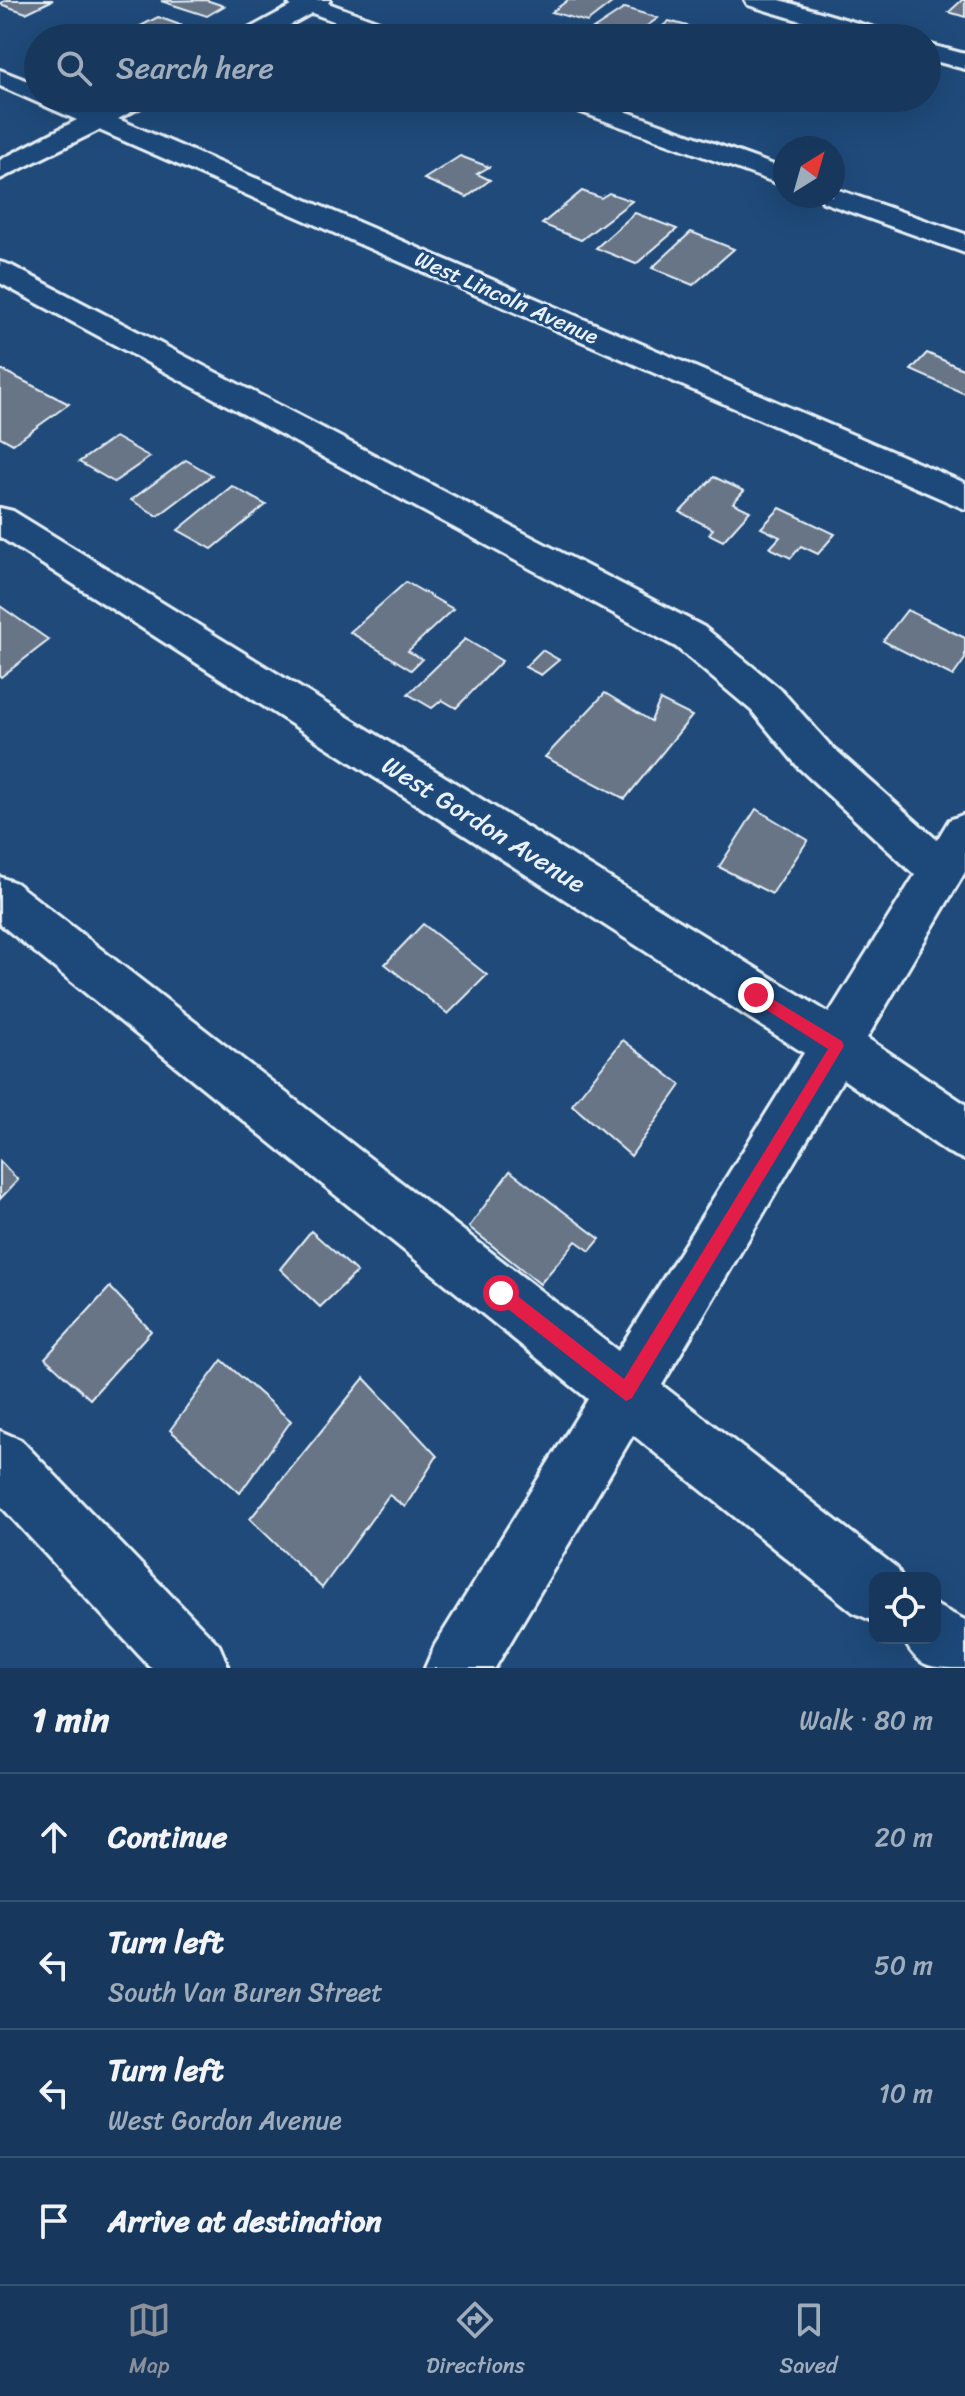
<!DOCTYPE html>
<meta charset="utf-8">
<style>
:root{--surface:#17385c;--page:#203f62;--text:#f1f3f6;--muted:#9eacbb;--line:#365272;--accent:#8c9099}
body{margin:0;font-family:Sriracha,sans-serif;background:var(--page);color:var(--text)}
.controls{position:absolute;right:24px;bottom:24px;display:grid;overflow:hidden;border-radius:16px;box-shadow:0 8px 32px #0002}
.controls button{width:72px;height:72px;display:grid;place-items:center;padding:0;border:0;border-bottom:2px solid var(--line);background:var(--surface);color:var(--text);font:40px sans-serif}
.compass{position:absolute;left:773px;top:136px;width:72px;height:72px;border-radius:50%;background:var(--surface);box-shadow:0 8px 32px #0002;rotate:37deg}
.stop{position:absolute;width:24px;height:24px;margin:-18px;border:6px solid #e11d48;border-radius:50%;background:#fff}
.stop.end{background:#e11d48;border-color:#fff;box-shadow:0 2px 8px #0008}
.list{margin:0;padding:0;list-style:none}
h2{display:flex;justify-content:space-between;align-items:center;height:104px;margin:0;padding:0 32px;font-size:34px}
h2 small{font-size:26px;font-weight:400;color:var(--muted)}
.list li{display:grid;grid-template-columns:52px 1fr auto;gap:24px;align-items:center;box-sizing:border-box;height:128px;padding:0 32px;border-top:2px solid var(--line)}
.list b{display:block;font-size:30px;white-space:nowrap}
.list p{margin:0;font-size:26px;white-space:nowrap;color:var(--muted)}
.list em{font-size:26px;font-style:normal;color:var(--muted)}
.icon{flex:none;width:44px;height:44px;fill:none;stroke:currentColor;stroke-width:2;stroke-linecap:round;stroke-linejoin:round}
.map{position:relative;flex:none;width:965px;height:1668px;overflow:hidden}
.search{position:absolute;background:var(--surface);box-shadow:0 8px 32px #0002;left:24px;right:24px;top:24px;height:88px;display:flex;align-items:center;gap:20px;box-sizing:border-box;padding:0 28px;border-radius:44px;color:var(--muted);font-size:30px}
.sheet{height:616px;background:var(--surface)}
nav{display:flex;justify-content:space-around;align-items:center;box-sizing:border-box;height:112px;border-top:2px solid var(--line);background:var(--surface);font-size:22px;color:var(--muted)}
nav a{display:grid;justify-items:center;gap:4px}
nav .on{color:var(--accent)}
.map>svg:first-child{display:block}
</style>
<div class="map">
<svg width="965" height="1668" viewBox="0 0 965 1668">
<rect width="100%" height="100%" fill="#1f4a7a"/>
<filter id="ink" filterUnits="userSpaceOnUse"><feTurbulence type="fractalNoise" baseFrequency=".0125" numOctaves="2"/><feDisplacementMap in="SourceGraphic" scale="16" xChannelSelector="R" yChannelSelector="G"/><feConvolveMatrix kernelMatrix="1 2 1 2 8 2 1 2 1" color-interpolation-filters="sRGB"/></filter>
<g filter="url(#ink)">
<g fill="#687587" stroke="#e8f1f8" stroke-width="2">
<polygon points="6,0 53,0 26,13 0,4"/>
<polygon points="206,0 224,6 207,16 161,1"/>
<polygon points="568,0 604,0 613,2 587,22 552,12"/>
<polygon points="962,0 965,0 965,17 949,12"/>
<polygon points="625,8 658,18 630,38 593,29"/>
<polygon points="158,17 183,26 160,38 117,38"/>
<polygon points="669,21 705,31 696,38 648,38"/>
<polygon points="460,156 489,167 477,174 490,180 467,197 424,179"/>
<polygon points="582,191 601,198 609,193 632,201 581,240 542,224"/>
<polygon points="635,213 677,229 636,264 596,248"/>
<polygon points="691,232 734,249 693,285 652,268"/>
<polygon points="927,353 965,370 965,394 911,370"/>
<polygon points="0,369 69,404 13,444 0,437"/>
<polygon points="115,437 150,457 114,482 79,462"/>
<polygon points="186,460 212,475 158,516 131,500"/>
<polygon points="714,477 744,491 733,503 750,511 723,541 709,534 713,529 680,512"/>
<polygon points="232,486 266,505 212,549 178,530"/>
<polygon points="780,508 835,534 818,554 801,546 791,558 770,548 780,537 761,528"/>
<polygon points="406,582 453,609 408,651 422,659 411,670 350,632"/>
<polygon points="0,606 49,640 1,677 0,676"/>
<polygon points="907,610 965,638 965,659 953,676 883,641"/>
<polygon points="465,639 502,661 456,708 442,700 432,708 408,694"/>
<polygon points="542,650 559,660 541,675 525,667"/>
<polygon points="605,693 651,721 660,700 692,716 625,799 545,757"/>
<polygon points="756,809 808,840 772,894 719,867"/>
<polygon points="423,924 487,975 448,1014 385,964"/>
<polygon points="623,1040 681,1085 631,1156 572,1105"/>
<polygon points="0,1161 18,1180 0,1199"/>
<polygon points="510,1171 600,1239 590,1251 576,1241 540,1284 469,1227"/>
<polygon points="311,1231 357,1272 320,1307 280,1269"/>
<polygon points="110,1287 151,1331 90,1399 45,1358"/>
<polygon points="222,1360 291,1421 240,1493 170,1430"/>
<polygon points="364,1378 437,1456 405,1507 389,1495 322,1588 250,1519"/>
</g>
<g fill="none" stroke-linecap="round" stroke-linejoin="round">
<defs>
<g id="minor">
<polygon points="286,0 330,0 328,3 409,33 413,38 379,38 312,13 267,38 237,38 241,33 291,6"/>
<polygon points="745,0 780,0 891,33 895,38 858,38 748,5"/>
<polygon points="927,44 965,54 965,69 927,59"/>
<polygon points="0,70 38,85 38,98 69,98 97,110 120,98 152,98 148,103 118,119 965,483 965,509 99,130 0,179 0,160 77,120 0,86"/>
<polygon points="552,98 589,98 785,169 785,186 556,103"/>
<polygon points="833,188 965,234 965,253 823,202 819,196 833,196"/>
<polygon points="0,262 10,265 704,627 780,689 829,744 937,840 949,820 965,814 965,872 867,1038 965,1104 965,1160 947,1152 843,1079 662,1385 897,1568 902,1578 875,1578 875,1622 853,1612 633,1435 495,1668 425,1668 435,1645 588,1399 0,924 0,877 16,883 618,1351 804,1053 0,537 0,508 13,511 829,1013 915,875 799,768 752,711 676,647 0,283"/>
<polygon points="0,1431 21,1440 219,1645 229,1668 151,1668 0,1505"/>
<path d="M935,1605L965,1620V1668C929,1668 918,1668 903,1638H935Z"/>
</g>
</defs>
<use href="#minor" stroke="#e8f1f8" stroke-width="6"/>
<use href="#minor" fill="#1f4a7a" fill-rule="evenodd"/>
</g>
</g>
<polygon fill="#e11d48" points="756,989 842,1041 844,1046 632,1398 626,1401 495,1299 492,1293 495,1287 501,1285 506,1287 624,1379 828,1049 751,1000 751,991"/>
<g text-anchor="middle" stroke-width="6" stroke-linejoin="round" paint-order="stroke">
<g font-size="22" fill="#e8f1f8" stroke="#1f4a7a">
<text transform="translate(507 297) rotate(24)" y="8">West Lincoln Avenue</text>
</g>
<g font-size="26" fill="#e8f1f8" stroke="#1f4a7a">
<text transform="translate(484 824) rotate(32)" y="9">West Gordon Avenue</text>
</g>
</g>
</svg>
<div class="controls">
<button><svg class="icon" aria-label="locate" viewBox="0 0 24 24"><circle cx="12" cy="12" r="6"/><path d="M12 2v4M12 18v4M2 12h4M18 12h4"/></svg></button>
</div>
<svg class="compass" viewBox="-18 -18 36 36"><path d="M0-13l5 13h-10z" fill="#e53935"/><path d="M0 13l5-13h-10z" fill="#9eacbb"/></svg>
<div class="stop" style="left:501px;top:1293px"></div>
<div class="stop end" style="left:756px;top:995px"></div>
<div class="search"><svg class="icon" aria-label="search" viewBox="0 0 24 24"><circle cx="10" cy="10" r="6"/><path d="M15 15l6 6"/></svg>Search here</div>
</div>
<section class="sheet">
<h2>1 min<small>Walk · 80 m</small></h2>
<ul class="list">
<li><svg class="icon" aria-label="ahead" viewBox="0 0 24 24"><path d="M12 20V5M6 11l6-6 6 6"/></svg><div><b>Continue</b></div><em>20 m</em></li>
<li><svg class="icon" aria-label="left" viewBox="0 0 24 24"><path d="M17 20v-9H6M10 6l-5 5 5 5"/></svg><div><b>Turn left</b><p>South Van Buren Street</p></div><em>50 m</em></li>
<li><svg class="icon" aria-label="left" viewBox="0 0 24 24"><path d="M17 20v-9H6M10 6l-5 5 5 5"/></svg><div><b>Turn left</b><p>West Gordon Avenue</p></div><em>10 m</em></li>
<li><svg class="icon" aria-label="arrive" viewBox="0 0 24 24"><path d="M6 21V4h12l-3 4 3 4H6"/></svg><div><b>Arrive at destination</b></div></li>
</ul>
</section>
<nav>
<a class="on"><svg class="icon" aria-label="map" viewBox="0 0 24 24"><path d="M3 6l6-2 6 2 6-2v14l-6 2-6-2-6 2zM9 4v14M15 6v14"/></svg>Map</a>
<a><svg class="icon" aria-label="directions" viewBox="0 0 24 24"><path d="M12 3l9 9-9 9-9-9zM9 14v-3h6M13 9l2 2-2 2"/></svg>Directions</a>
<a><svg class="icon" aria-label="saved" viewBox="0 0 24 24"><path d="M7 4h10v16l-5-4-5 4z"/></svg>Saved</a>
</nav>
